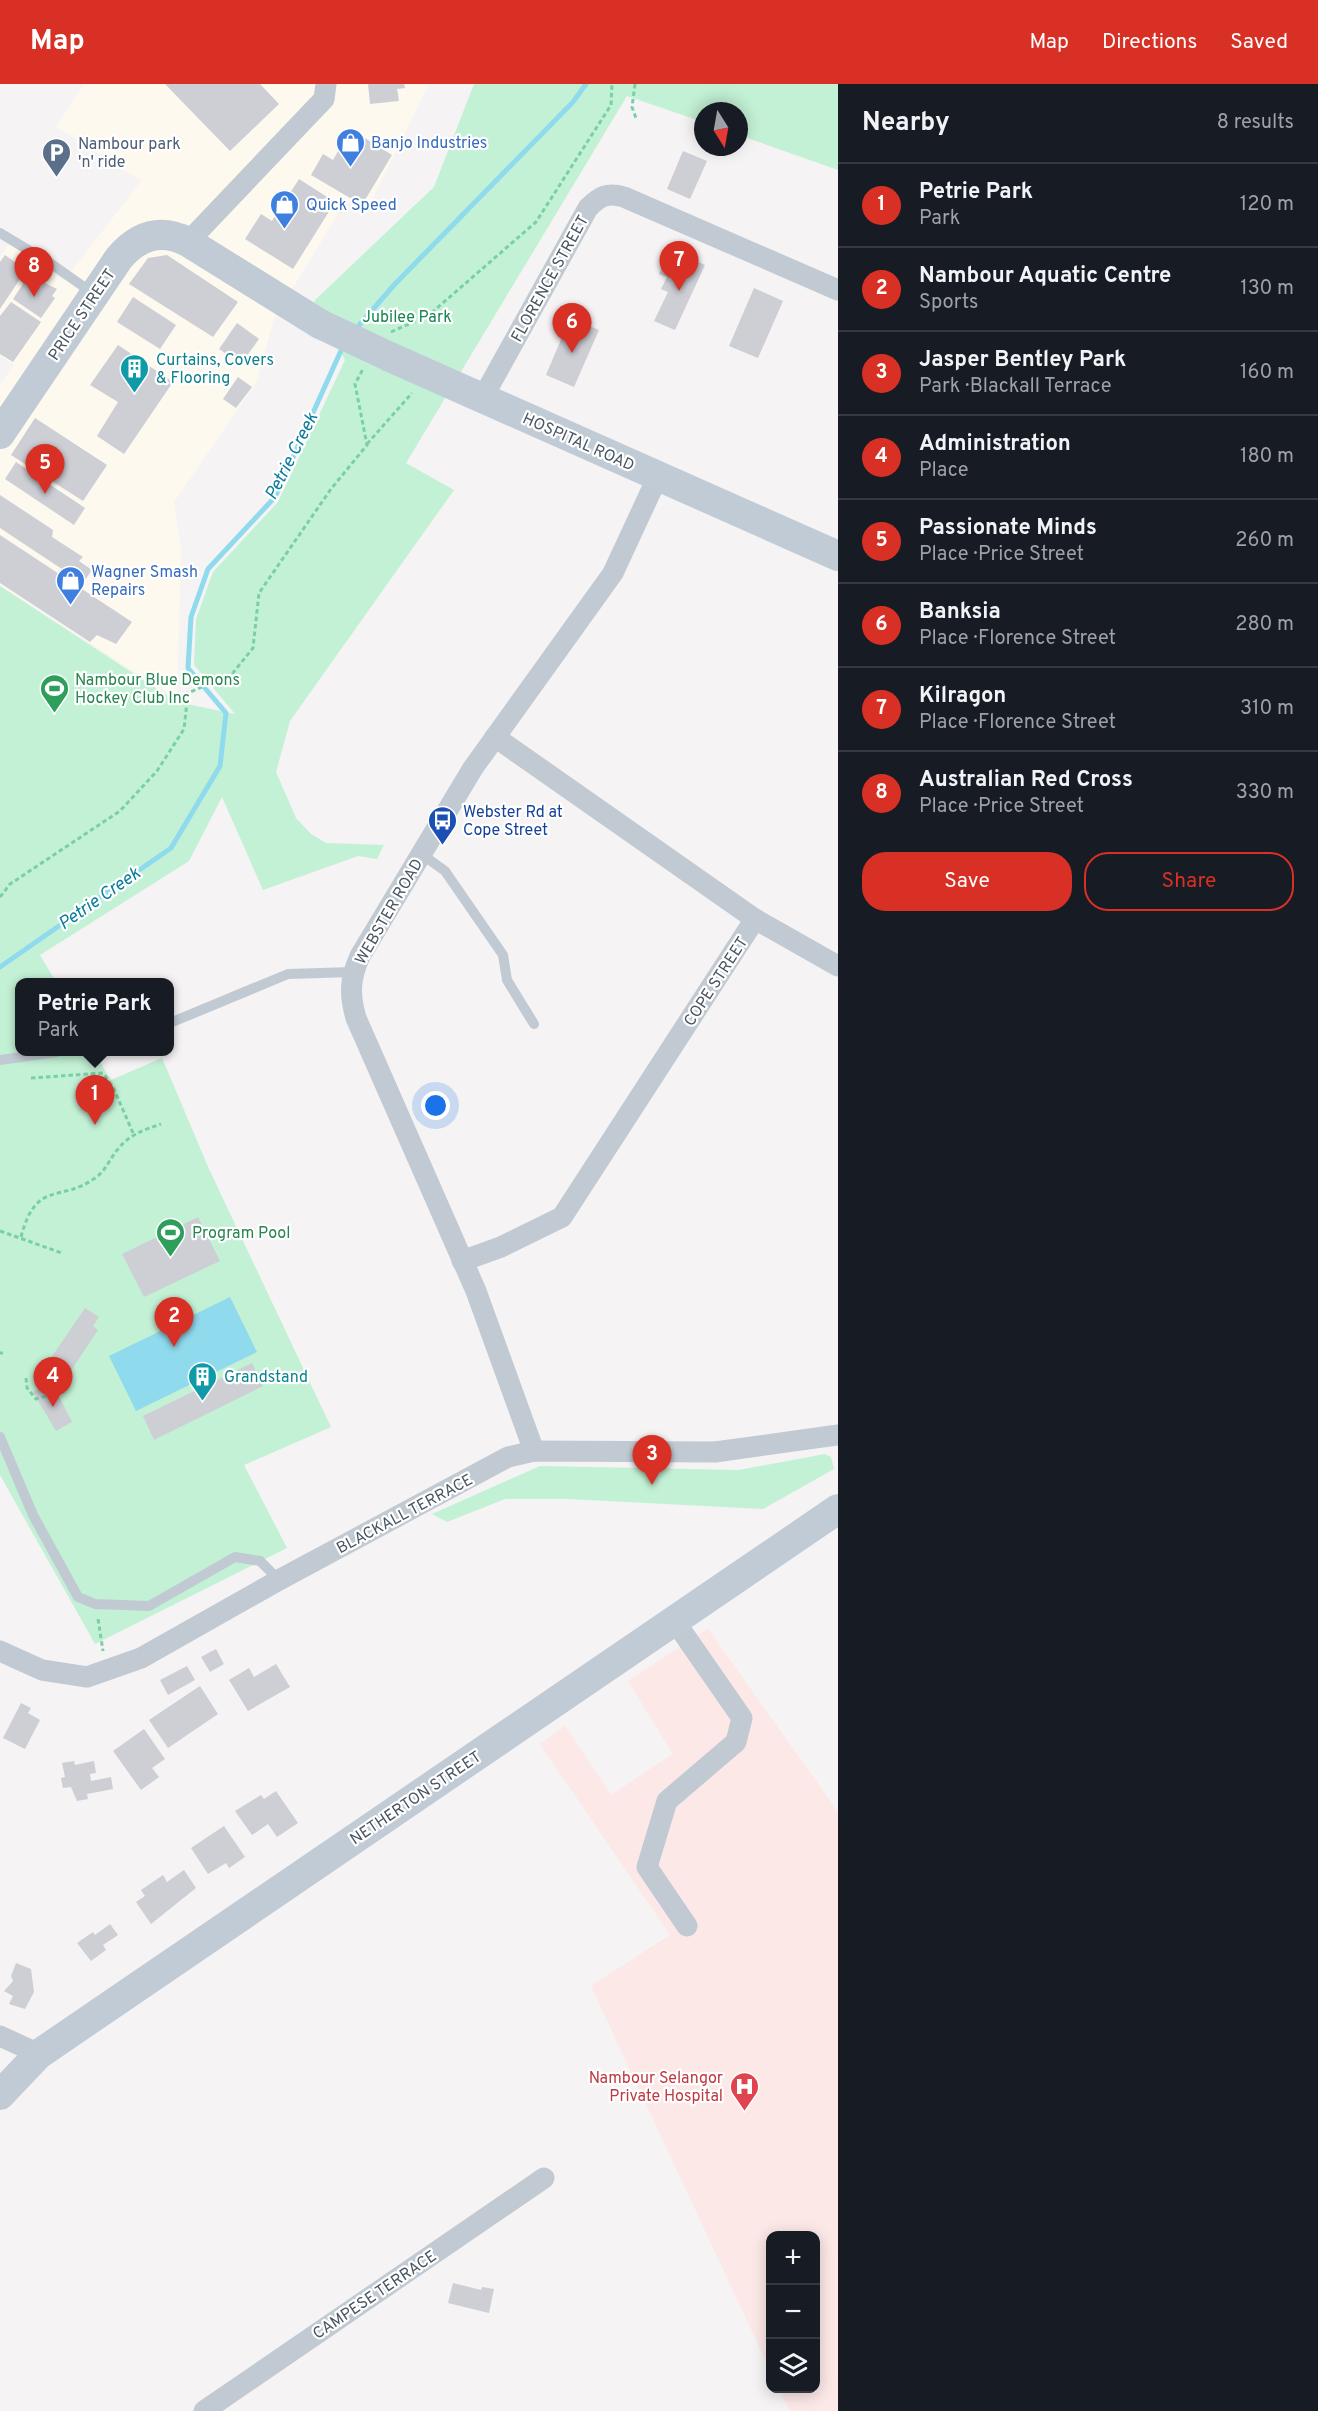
<!DOCTYPE html>
<meta charset="utf-8">
<style>
:root{--surface:#171b24;--page:#20242c;--text:#f1f3f6;--muted:#9ea1a6;--line:#363941;--accent:#d93025}
body{margin:0;font-family:Overpass,sans-serif;background:var(--page);color:var(--text)}
.controls{position:absolute;right:18px;bottom:18px;display:grid;overflow:hidden;border-radius:12px;box-shadow:0 3px 15px #0003}
.controls button{width:54px;height:54px;display:grid;place-items:center;padding:0;border:0;border-bottom:2px solid var(--line);background:var(--surface);color:var(--text);font:30px sans-serif}
.compass{position:absolute;left:694px;top:18px;width:54px;height:54px;border-radius:50%;background:var(--surface);box-shadow:0 3px 15px #0003;rotate:169deg}
.you{position:absolute;left:436px;top:1022px;width:21px;height:21px;margin:-15px;border:4px solid #fff;border-radius:50%;background:#1a73e8;box-shadow:0 0 0 9px #1a73e833}
.badge{display:grid;place-items:center;width:39px;height:39px;border-radius:50%;background:var(--accent);color:#fff;font-size:20px;font-weight:700}
.pin{position:absolute;translate:-50% -50px;filter:drop-shadow(0 2px 3px #0008)}
.pin::after{content:'';position:absolute;top:32px;width:21px;height:18px;background:inherit;clip-path:polygon(0 0,100% 0,50% 100%)}
.popup{position:absolute;left:15px;top:894px;width:159px;height:78px;box-sizing:border-box;display:grid;place-content:center;border-radius:12px;background:var(--surface);filter:drop-shadow(0 2px 4px #0005);font-size:20px;white-space:nowrap;color:var(--muted)}
.popup b{font-size:22px;color:var(--text)}
.popup::after{content:'';position:absolute;left:50%;top:100%;margin-left:-12px;border:12px solid transparent;border-top-color:var(--surface)}
.list{margin:0;padding:0;list-style:none}
h2{display:flex;justify-content:space-between;align-items:center;height:78px;margin:0;padding:0 24px;font-size:26px}
h2 small{font-size:20px;font-weight:400;color:var(--muted)}
.list li{display:grid;grid-template-columns:39px 1fr auto;gap:18px;align-items:center;box-sizing:border-box;height:84px;padding:0 24px;border-top:2px solid var(--line)}
.list b{display:block;font-size:22px;white-space:nowrap}
.list p{margin:0;font-size:20px;white-space:nowrap;color:var(--muted)}
.list em{font-size:20px;font-style:normal;color:var(--muted)}
.actions{display:flex;gap:12px;padding:18px 24px}
.actions a{flex:1;padding:14px 0;border:2px solid var(--accent);border-radius:24px;text-align:center;font-size:21px;color:var(--accent)}
.actions .main{background:var(--accent);color:#fff}
.icon{flex:none;width:33px;height:33px;fill:none;stroke:currentColor;stroke-width:2;stroke-linecap:round;stroke-linejoin:round}
.map{position:relative;flex:none;width:838px;height:2327px;overflow:hidden}
header{display:flex;align-items:center;gap:36px;box-sizing:border-box;height:84px;padding:0 30px;background:var(--accent);color:#fff}
header strong{font-size:28px}
nav{display:flex;gap:33px;margin-inline-start:auto;font-size:21px}
main{display:flex}
aside{flex:1;background:var(--surface)}
.map>svg:first-child{display:block}
</style>
<header>
<strong>Map</strong>
<nav><a>Map</a><a>Directions</a><a>Saved</a></nav>
</header>
<main>
<div class="map">
<svg width="838" height="2327" viewBox="0 0 838 2327">
<rect width="100%" height="100%" fill="#f5f3f3"/>
<polygon fill="#fdf9ef" points="84,0 429,0 367,126 346,117 274,235 256,299 174,418 181,464 177,615 0,501 0,300 14,281 0,271 0,173 9,160 64,197 141,97 56,42"/>
<polygon fill="#fce8e6" points="708,1545 838,1728 838,2327 790,2327 779,2305 816,2304 816,2152 770,2152 770,2286 591,1902 670,1851 540,1660 565,1642 611,1711 673,1670 628,1597"/>
<g fill="#c3f1d5">
<polygon points="474,0 838,0 838,86 739,51 739,27 703,27 703,38 627,12 406,379 454,406 290,637 276,688 296,734 311,750 326,759 384,761 377,775 358,772 263,806 222,713 189,777 40,871 56,898 20,898 20,968 94,968 111,996 162,974 209,1085 331,1343 244,1381 287,1464 95,1560 0,1391 0,502 177,618 235,630 194,581 196,535 213,488 278,418 345,276 314,217 434,103"/>
<polygon points="825,1370 831,1373 834,1385 763,1425 568,1415 505,1415 447,1438 432,1430 540,1382 739,1386"/>
</g>
<polygon fill="#90daee" points="230,1213 257,1268 136,1327 109,1272"/>
<g fill="none" stroke-linecap="round" stroke-linejoin="round">
<g stroke="#90daee" stroke-width="5">
<polyline points="355,246 394,201 573,18 586,0"/>
<polyline points="0,883 171,764 220,682 226,629 188,584 191,533 208,485 275,413 344,260"/>
</g>
</g>
<g fill="#cdcfd5">
<polygon points="165,0 260,0 279,20 230,67"/>
<polygon points="368,0 404,0 405,4 397,5 399,17 370,20"/>
<polygon points="363,53 392,71 362,121 311,91 323,70 333,76 344,57 356,65"/>
<polygon points="683,67 707,77 690,115 667,105"/>
<polygon points="299,95 335,118 293,185 245,155 261,130 272,137"/>
<polygon points="670,165 705,181 675,246 654,237 668,208 661,205 667,193 659,190"/>
<polygon points="5,171 26,186 0,225 0,178"/>
<polygon points="167,171 238,218 213,253 129,200 148,174"/>
<polygon points="29,191 57,205 52,212 55,214 41,234 13,215"/>
<polygon points="754,204 783,217 758,274 729,262"/>
<polygon points="133,213 176,241 160,265 117,238"/>
<polygon points="11,218 41,238 13,278 0,270 0,232"/>
<polygon points="570,234 599,246 574,303 546,291"/>
<polygon points="237,239 259,255 241,280 219,265"/>
<polygon points="118,261 173,298 124,370 97,352 118,318 90,301"/>
<polygon points="238,293 252,303 236,324 223,315"/>
<polygon points="35,334 107,381 83,417 11,371"/>
<polygon points="16,378 85,424 74,441 5,395"/>
<polygon points="0,411 53,446 52,453 83,473 79,477 92,486 83,499 0,444"/>
<polygon points="0,451 132,538 116,560 97,551 90,558 0,499"/>
<polygon points="198,1133 220,1177 144,1213 122,1170"/>
<polygon points="85,1224 99,1233 93,1242 98,1246 62,1300 42,1287"/>
<polygon points="252,1279 263,1302 154,1356 143,1332"/>
<polygon points="52,1298 72,1338 56,1347 33,1308"/>
<polygon points="216,1565 224,1580 210,1588 201,1573"/>
<polygon points="276,1580 290,1603 248,1627 229,1596 249,1584 254,1593"/>
<polygon points="187,1582 195,1596 168,1611 160,1596"/>
<polygon points="200,1602 218,1630 168,1664 149,1636"/>
<polygon points="21,1619 31,1624 28,1629 40,1636 25,1665 3,1654"/>
<polygon points="144,1645 165,1675 152,1684 159,1693 141,1706 113,1667"/>
<polygon points="74,1677 75,1681 94,1677 96,1689 90,1690 91,1697 111,1693 113,1705 87,1710 88,1715 77,1717 71,1703 63,1704 61,1694 65,1693 62,1679"/>
<polygon points="276,1707 298,1739 277,1753 268,1740 252,1751 235,1727 261,1711 264,1715"/>
<polygon points="224,1742 245,1773 229,1784 226,1779 208,1790 191,1764"/>
<polygon points="184,1786 196,1804 151,1840 136,1818 145,1812 141,1806 163,1791 167,1798"/>
<polygon points="110,1840 118,1851 103,1861 106,1866 91,1877 77,1859 93,1848 95,1851"/>
<polygon points="16,1879 31,1885 34,1908 25,1925 9,1920 13,1912 4,1907 13,1897 11,1892"/>
<polygon points="453,2199 481,2206 482,2203 494,2205 489,2229 448,2219"/>
</g>
<g fill="none" stroke-linecap="round" stroke-linejoin="round">
<g stroke="#7ad0a6" stroke-width="3" stroke-dasharray="4.5 3" stroke-linecap="butt">
<polyline points="635,0 632,23 636,34"/>
<polyline points="391,248 429,231 536,138 611,21 612,0"/>
<polyline points="367,360 412,309"/>
<polyline points="0,813 10,800 120,727 157,687 184,645 188,609 232,590 253,564 259,509 331,405 367,361 355,300 363,285"/>
<polyline points="31,994 103,989 113,1003 133,1049"/>
<polyline points="0,1147 62,1169"/>
<path d="M21,1153C36,1095 61,1119 95,1094C106,1087 110,1074 118,1065C130,1050 144,1046 161,1040"/>
<polyline points="0,1269 3,1269"/>
<polyline points="26,1294 27,1304 36,1315 64,1307"/>
<polyline points="98,1535 103,1567"/>
</g>
<g stroke="#c1cad2" stroke-width="10">
<polyline points="0,149 50,179 94,210"/>
<polyline points="420,769 445,787 503,871 507,896 534,940"/>
<polyline points="170,939 288,890 353,888"/>
<polyline points="0,976 57,968"/>
<polyline points="0,1353 33,1431 78,1513 95,1520 149,1522 235,1473 260,1477 279,1496"/>
</g>
<g stroke="#c1cad2" stroke-width="21">
<polyline points="188,158 324,15 326,0"/>
<path d="M482,315L588,124C600,112 607,108 624,113L838,206"/>
<polyline points="495,653 755,835 838,882"/>
<polyline points="462,1177 501,1163 562,1133 755,835"/>
<path d="M534,1367L476,1207L356,934C349,910 350,894 360,872L473,684L613,489L658,392"/>
<polyline points="674,1536 742,1634 736,1658 667,1717 647,1783 687,1842"/>
<polyline points="0,1567 42,1586 87,1593 141,1574 279,1496 508,1373 534,1367 715,1368 838,1351"/>
<polyline points="0,1952 39,1970"/>
<polyline points="204,2327 544,2094"/>
</g>
<g stroke="#c1cbd6" stroke-width="30">
<polyline points="390,273 838,472"/>
<path d="M0,350L119,174C138,152 160,144 188,158L320,240"/>
<polyline points="0,2011 39,1970 838,1425"/>
</g>
<polyline stroke="#c1cbd6" stroke-width="30" points="320,240 390,273"/>
</g>
<defs>
<symbol id="shop-pin" viewBox="-11 -11 22 30"><path d="M0 17L-7.5 6A9.5 9.5 0 1 1 7.5 6Z" fill="#3f7fe0" stroke="#fff"/><path d="M-5-2.5h2.3a2.7 3.5 0 0 1 5.4 0H5L5.5 6h-11ZM-1.5-2.5h3a1.5 2.3 0 0 0-3 0Z" fill="#fff"/></symbol>
<symbol id="parking-pin" viewBox="-11 -11 22 30"><path d="M0 17L-7.5 6A9.5 9.5 0 1 1 7.5 6Z" fill="#5c6f8a" stroke="#fff"/><path d="M-3.5-5.5H1a3.5 3.5 0 0 1 0 7H-1V5.5H-3.5ZM-1-3.4V-.6H.8a1.4 1.4 0 0 0 0-2.8Z" fill="#fff"/></symbol>
<symbol id="building-pin" viewBox="-11 -11 22 30"><path d="M0 17L-7.5 6A9.5 9.5 0 1 1 7.5 6Z" fill="#0f9aa8" stroke="#fff"/><path d="M-4-6H4V6H1V3H-1V6H-4ZM-2.5-4.3h1.7v1.8h-1.7ZM.8-4.3h1.7v1.8H.8ZM-2.5-1h1.7V.8h-1.7ZM.8-1h1.7V.8H.8Z" fill="#fff"/></symbol>
<symbol id="stadium-pin" viewBox="-11 -11 22 30"><path d="M0 17L-7.5 6A9.5 9.5 0 1 1 7.5 6Z" fill="#2e9e5b" stroke="#fff"/><path d="M0-5a6.5 5 0 1 0 0 10a6.5 5 0 1 0 0-10ZM-3.5-1.8h7v3.6h-7Z" fill="#fff"/></symbol>
<symbol id="bus-pin" viewBox="-11 -11 22 30"><path d="M0 17L-7.5 6A9.5 9.5 0 1 1 7.5 6Z" fill="#1a4fb4" stroke="#fff"/><path d="M-5-6H5V4H4V6H2V4H-2V6H-4V4H-5ZM-3.5-4V0h7V-4ZM-3.5 1.2v1.5H-2V1.2ZM2 1.2v1.5H3.5V1.2Z" fill="#fff"/></symbol>
<symbol id="hospital-pin" viewBox="-11 -11 22 30"><path d="M0 17L-7.5 6A9.5 9.5 0 1 1 7.5 6Z" fill="#e0444e" stroke="#fff"/><path d="M-5-5h3v3.5h4V-5h3V5h-3V1.5h-4V5h-3Z" fill="#fff"/></symbol>
</defs>
<g fill-rule="evenodd">
<use href="#shop-pin" x="334" y="42" width="33" height="45"/>
<use href="#parking-pin" x="40" y="52" width="33" height="45"/>
<use href="#shop-pin" x="268" y="104" width="33" height="45"/>
<use href="#building-pin" x="118" y="268" width="33" height="45"/>
<use href="#shop-pin" x="54" y="480" width="33" height="45"/>
<use href="#stadium-pin" x="38" y="588" width="33" height="45"/>
<use href="#bus-pin" x="426" y="720" width="33" height="45"/>
<use href="#stadium-pin" x="154" y="1132" width="33" height="45"/>
<use href="#building-pin" x="186" y="1276" width="33" height="45"/>
<use href="#hospital-pin" x="728" y="1986" width="33" height="45"/>
</g>
<g text-anchor="middle" stroke-width="4.5" stroke-linejoin="round" paint-order="stroke">
<g font-size="16" fill="#366cbe" stroke="#fff" text-anchor="start">
<text x="371" y="64">Banjo Industries</text>
<text x="306" y="126">Quick Speed</text>
<text x="91" y="493">Wagner Smash<tspan x="91" dy="18">Repairs</tspan></text>
</g>
<g font-size="16" fill="#4e5e75" stroke="#fff" text-anchor="start">
<text x="78" y="65">Nambour park<tspan x="78" dy="18">'n' ride</tspan></text>
</g>
<g font-size="16" fill="#4a5661" stroke="#fff">
<text transform="translate(549 194) rotate(-61)" y="6">FLORENCE STREET</text>
<text transform="translate(81 230) rotate(-56)" y="6">PRICE STREET</text>
<text transform="translate(579 357) rotate(24)" y="6">HOSPITAL ROAD</text>
<text transform="translate(388 827) rotate(-60)" y="6">WEBSTER ROAD</text>
<text transform="translate(715 897) rotate(-57)" y="6">COPE STREET</text>
<text transform="translate(404 1429) rotate(-28)" y="6">BLACKALL TERRACE</text>
<text transform="translate(415 1713) rotate(-34)" y="6">NETHERTON STREET</text>
<text transform="translate(374 2210) rotate(-34)" y="6">CAMPESE TERRACE</text>
</g>
<g font-size="16" fill="#17864f" stroke="#fff">
<text x="407" y="238">Jubilee Park</text>
</g>
<g font-size="16" fill="#0d838f" stroke="#fff" text-anchor="start">
<text x="156" y="281">Curtains, Covers<tspan x="156" dy="18">&amp; Flooring</tspan></text>
<text x="224" y="1298">Grandstand</text>
</g>
<g font-size="16" fill="#27864d" stroke="#fff" text-anchor="start">
<text x="75" y="601">Nambour Blue Demons<tspan x="75" dy="18">Hockey Club Inc</tspan></text>
<text x="192" y="1154">Program Pool</text>
</g>
<g font-size="16" fill="#164399" stroke="#fff" text-anchor="start">
<text x="463" y="733">Webster Rd at<tspan x="463" dy="18">Cope Street</tspan></text>
</g>
<g font-size="16" fill="#be3a42" stroke="#fff" text-anchor="end">
<text x="723" y="1999">Nambour Selangor<tspan x="723" dy="18">Private Hospital</tspan></text>
</g>
<g font-size="18" font-style="italic" fill="#0c7c9b" stroke="#fff">
<text transform="translate(291 372) rotate(-63)" y="6">Petrie Creek</text>
<text transform="translate(99 814) rotate(-35)" y="6">Petrie Creek</text>
</g>
</g>
</svg>
<div class="controls">
<button>+</button>
<button>−</button>
<button><svg class="icon" aria-label="layers" viewBox="0 0 24 24"><path d="M12 4l9 5-9 5-9-5zM3 14l9 5 9-5"/></svg></button>
</div>
<svg class="compass" viewBox="-18 -18 36 36"><path d="M0-13l5 13h-10z" fill="#e53935"/><path d="M0 13l5-13h-10z" fill="#9ea1a6"/></svg>
<div class="you"></div>
<div class="pin badge" style="left:95px;top:1041px">1</div>
<div class="popup"><b>Petrie Park</b>Park</div>
<div class="pin badge" style="left:174px;top:1263px">2</div>
<div class="pin badge" style="left:652px;top:1401px">3</div>
<div class="pin badge" style="left:53px;top:1323px">4</div>
<div class="pin badge" style="left:45px;top:410px">5</div>
<div class="pin badge" style="left:572px;top:269px">6</div>
<div class="pin badge" style="left:679px;top:207px">7</div>
<div class="pin badge" style="left:34px;top:213px">8</div>
</div>
<aside>
<h2>Nearby<small>8 results</small></h2>
<ul class="list">
<li><span class="badge">1</span><div><b>Petrie Park</b><p>Park</p></div><em>120 m</em></li>
<li><span class="badge">2</span><div><b>Nambour Aquatic Centre</b><p>Sports</p></div><em>130 m</em></li>
<li><span class="badge">3</span><div><b>Jasper Bentley Park</b><p>Park · Blackall Terrace</p></div><em>160 m</em></li>
<li><span class="badge">4</span><div><b>Administration</b><p>Place</p></div><em>180 m</em></li>
<li><span class="badge">5</span><div><b>Passionate Minds</b><p>Place · Price Street</p></div><em>260 m</em></li>
<li><span class="badge">6</span><div><b>Banksia</b><p>Place · Florence Street</p></div><em>280 m</em></li>
<li><span class="badge">7</span><div><b>Kilragon</b><p>Place · Florence Street</p></div><em>310 m</em></li>
<li><span class="badge">8</span><div><b>Australian Red Cross</b><p>Place · Price Street</p></div><em>330 m</em></li>
</ul>
<div class="actions"><a class="main">Save</a><a>Share</a></div>
</aside>
</main>
